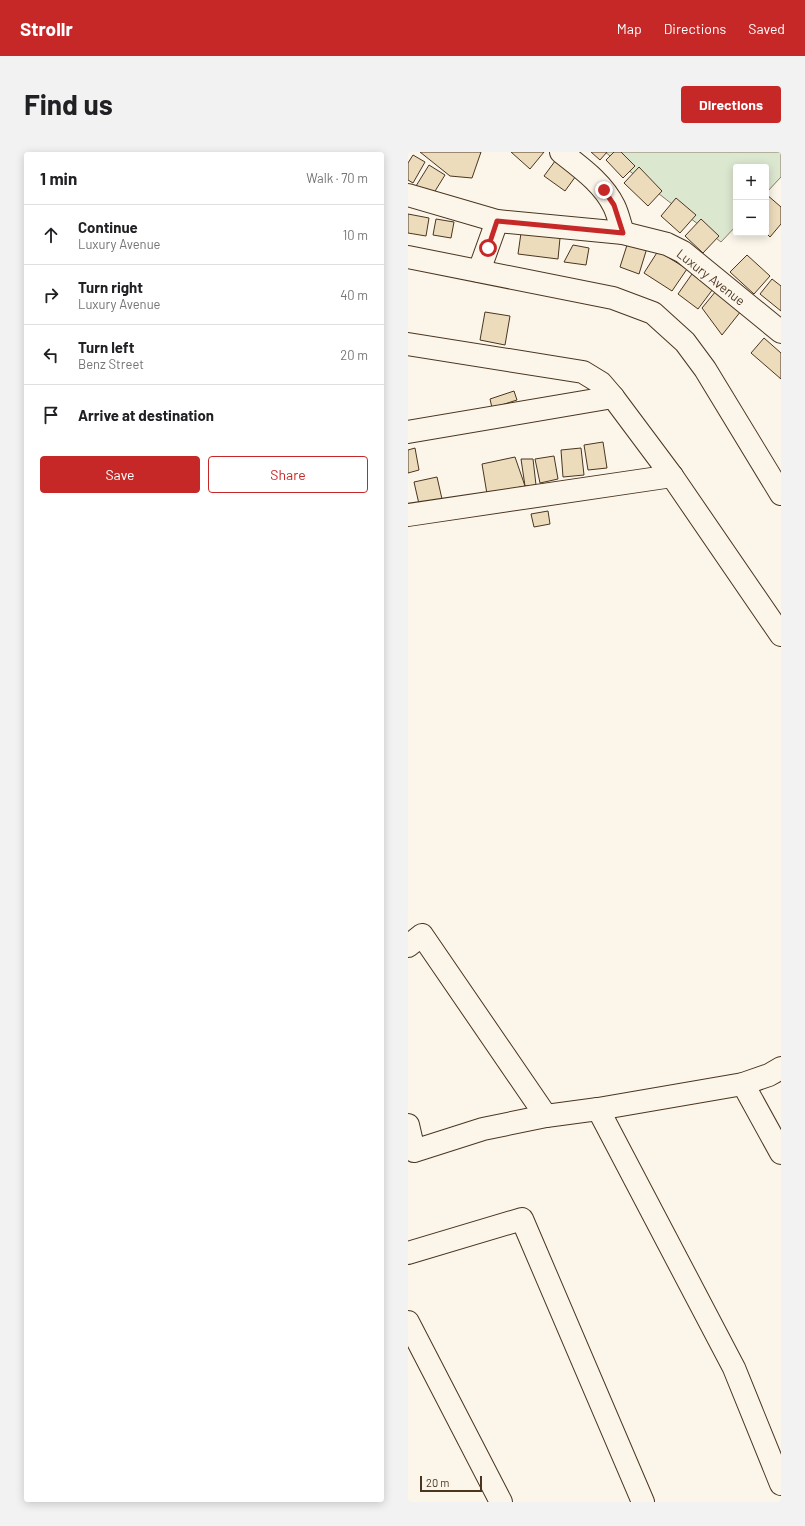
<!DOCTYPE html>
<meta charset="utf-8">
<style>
:root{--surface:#fff;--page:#f2f2f2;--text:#202124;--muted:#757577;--line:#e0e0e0;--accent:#c62828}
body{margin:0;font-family:Barlow,sans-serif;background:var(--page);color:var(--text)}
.controls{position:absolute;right:12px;top:12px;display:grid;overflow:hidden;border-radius:4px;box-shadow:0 2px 10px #0003}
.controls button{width:36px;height:36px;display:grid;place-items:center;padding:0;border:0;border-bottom:1px solid var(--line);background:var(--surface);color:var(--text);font:20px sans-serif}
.scale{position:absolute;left:12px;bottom:10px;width:62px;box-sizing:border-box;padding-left:4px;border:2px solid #4a3520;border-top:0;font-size:11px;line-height:14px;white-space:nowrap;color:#4a3520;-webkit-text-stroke:3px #fbf6e9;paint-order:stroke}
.stop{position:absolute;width:12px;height:12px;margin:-9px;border:3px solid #c62828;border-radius:50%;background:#fff}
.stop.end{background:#c62828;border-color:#fff;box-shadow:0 1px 4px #0008}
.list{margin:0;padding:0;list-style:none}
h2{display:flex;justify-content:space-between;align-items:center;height:52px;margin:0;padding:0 16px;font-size:17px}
h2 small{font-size:13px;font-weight:400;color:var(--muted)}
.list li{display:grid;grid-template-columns:26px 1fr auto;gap:12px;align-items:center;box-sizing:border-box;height:60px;padding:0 16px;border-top:1px solid var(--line)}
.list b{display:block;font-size:15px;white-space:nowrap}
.list p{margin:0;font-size:13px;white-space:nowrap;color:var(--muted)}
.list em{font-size:13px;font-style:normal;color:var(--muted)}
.actions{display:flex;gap:8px;padding:12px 16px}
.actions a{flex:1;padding:9px 0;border:1px solid var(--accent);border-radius:4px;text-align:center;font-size:14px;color:var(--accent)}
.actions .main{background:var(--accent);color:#fff}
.icon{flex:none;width:22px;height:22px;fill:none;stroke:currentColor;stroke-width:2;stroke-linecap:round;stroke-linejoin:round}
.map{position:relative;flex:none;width:373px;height:1350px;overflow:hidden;border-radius:4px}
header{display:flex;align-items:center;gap:24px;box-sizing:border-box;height:56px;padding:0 20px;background:var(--accent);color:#fff}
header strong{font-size:19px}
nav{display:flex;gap:22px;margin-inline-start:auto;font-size:14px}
.intro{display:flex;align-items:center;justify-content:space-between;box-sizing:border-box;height:96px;padding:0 24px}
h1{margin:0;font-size:28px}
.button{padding:10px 18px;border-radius:4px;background:var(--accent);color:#fff;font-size:14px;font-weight:700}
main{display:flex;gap:24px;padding:0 24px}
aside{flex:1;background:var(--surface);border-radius:4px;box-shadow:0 2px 10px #0003}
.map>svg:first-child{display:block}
</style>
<header>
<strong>Strollr</strong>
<nav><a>Map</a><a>Directions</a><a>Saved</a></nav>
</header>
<div class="intro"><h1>Find us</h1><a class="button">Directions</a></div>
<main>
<aside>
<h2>1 min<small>Walk · 70 m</small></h2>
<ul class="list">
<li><svg class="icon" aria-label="ahead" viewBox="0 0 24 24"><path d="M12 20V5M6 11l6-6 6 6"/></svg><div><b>Continue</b><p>Luxury Avenue</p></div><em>10 m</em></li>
<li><svg class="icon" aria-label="right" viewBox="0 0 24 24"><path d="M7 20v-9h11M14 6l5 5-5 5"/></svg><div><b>Turn right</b><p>Luxury Avenue</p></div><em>40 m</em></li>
<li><svg class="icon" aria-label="left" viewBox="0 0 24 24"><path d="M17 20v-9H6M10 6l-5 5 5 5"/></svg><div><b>Turn left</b><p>Benz Street</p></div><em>20 m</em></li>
<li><svg class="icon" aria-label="arrive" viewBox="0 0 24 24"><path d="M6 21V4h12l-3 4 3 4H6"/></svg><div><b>Arrive at destination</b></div></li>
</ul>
<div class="actions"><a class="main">Save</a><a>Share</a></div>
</aside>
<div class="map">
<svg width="373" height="1350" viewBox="0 0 373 1350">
<rect width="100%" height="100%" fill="#fbf6e9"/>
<polygon fill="#dce7d0" stroke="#887966" points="197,0 373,0 373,25 358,41 358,15 328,15 328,74 313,90"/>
<g fill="#ecdcbc" stroke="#4a3520">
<polygon points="12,0 73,0 64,26 42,24"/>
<polygon points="103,0 136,0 122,17"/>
<polygon points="183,0 199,0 192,8"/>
<polygon points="206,0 213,0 227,14 215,26 198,8"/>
<polygon points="153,1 173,17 157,39 136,24"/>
<polygon points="5,3 17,10 5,31 0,28 0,11"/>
<polygon points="21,13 37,23 24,44 8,34"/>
<polygon points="231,15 254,39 240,54 216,31"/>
<polygon points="358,42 373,55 373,72 362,85 358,81"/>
<polygon points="268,46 288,63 272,81 253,64"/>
<polygon points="0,62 21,66 18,84 0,81"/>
<polygon points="28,67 46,70 43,86 25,83"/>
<polygon points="293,67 311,84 295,101 277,84"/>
<polygon points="113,81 152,86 150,107 110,102"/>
<polygon points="220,90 239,96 231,122 212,115"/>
<polygon points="165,93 181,96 178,113 156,110"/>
<polygon points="250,99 279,117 264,139 236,121"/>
<polygon points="339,103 362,124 346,142 322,120"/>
<polygon points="284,122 305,137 290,157 270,142"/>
<polygon points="364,127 373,134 373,159 352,142"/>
<polygon points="308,139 333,159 314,183 294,156"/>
<polygon points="77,160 102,164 97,193 72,188"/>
<polygon points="356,186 373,201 373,227 343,201"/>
<polygon points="106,239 109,248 84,256 82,247"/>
<polygon points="195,290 199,316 180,318 176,293"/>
<polygon points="7,296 11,318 0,321 0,298"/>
<polygon points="173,296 176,323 155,325 153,298"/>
<polygon points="146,304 150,327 132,331 127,307"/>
<polygon points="107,305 117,334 79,342 74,312"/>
<polygon points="113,307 125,307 128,333 117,334"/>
<polygon points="29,325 34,347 11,352 6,330"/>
<polygon points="140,359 142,372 126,375 123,362"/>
</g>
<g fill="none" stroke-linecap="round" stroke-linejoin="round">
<defs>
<g id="minor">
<path d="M153,0C172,15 195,31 206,54C210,62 212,72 215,81"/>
<polyline points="0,43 89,69 215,81 259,92 275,100 373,180"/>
<polyline points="0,105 205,146 245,161 277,190 297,217 373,342"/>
<polyline points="71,119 89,69"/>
<polyline points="0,192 175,220 193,231 205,245 264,324 373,483"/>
<polyline points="0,280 205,245"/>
<polyline points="0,363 264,324"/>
<polyline points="0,794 14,783 138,964"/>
<polyline points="335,932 373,1001"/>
<polyline points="190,957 326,1216 373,1332"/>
<polyline points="0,973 6,999 75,977 138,964 190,957 335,932 361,923 373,916"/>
<polyline points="0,1101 114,1067 235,1350"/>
<polyline points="0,1170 93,1350"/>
</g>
</defs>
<use href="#minor" stroke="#4a3520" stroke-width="24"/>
<use href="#minor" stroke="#fbf6e9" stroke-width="22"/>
</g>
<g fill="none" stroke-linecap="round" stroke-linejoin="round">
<polyline stroke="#c62828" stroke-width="5" points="80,96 89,69 215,81 206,53 196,38"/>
</g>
<g text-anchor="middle" stroke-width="3" stroke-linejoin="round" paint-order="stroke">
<g font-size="13" fill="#4a3520" stroke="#fbf6e9">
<text transform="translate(303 125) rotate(38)" y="5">Luxury Avenue</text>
</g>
</g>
</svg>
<div class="controls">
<button>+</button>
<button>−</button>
</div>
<div class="scale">20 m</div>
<div class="stop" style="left:80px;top:96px"></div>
<div class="stop end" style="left:196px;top:38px"></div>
</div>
</main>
